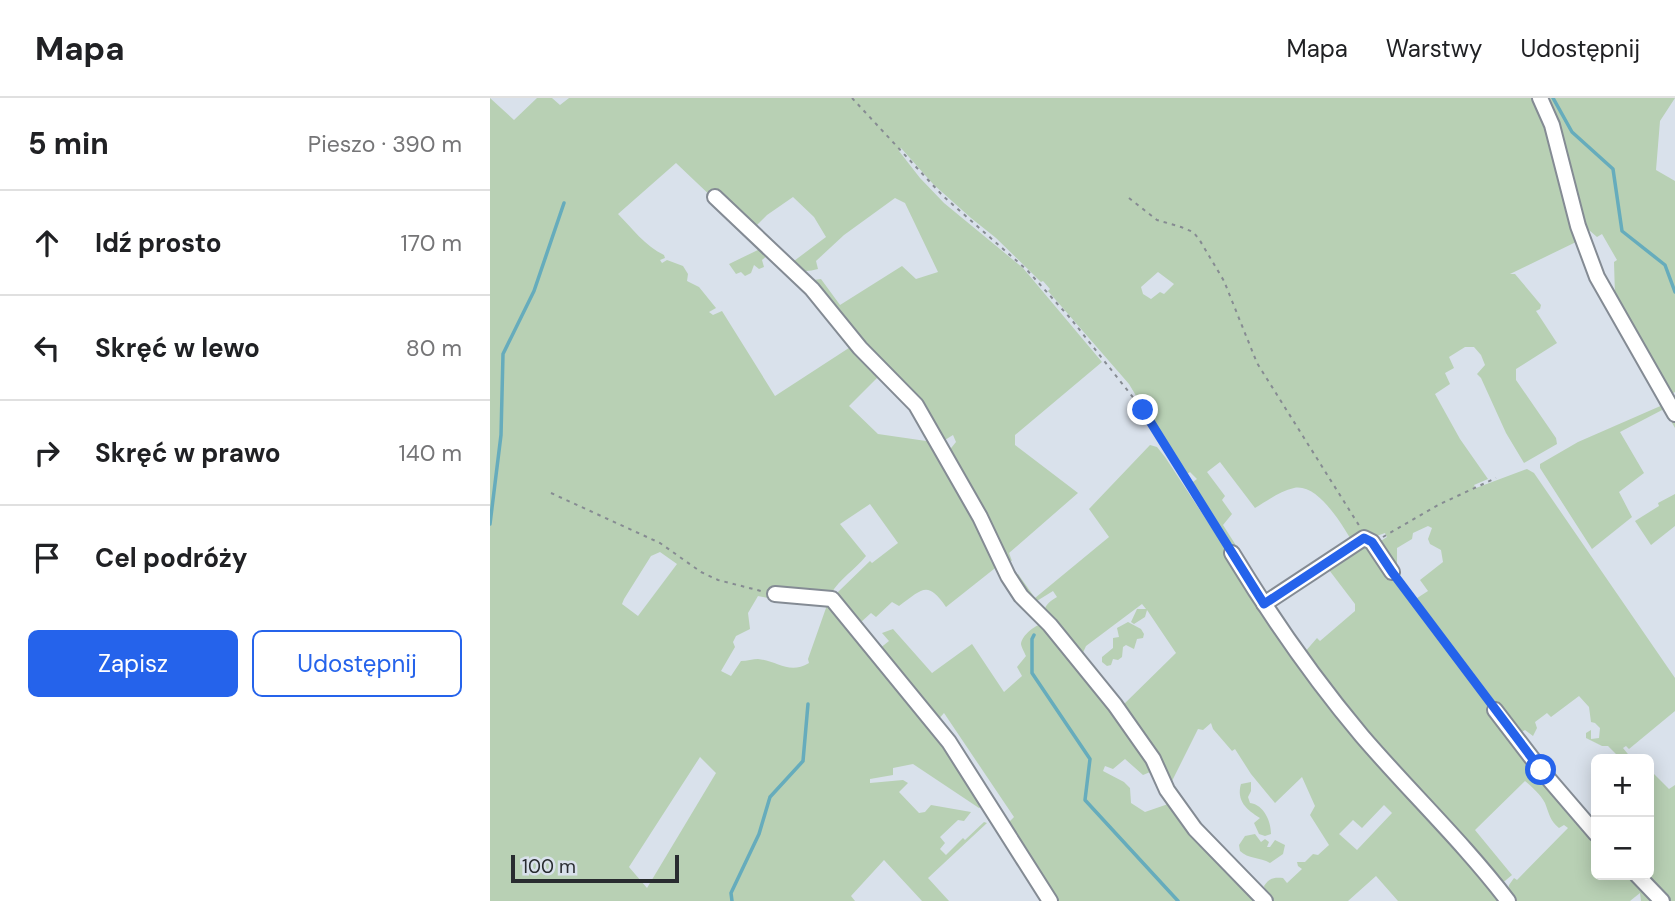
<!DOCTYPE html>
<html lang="pl">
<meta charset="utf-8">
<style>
:root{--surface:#fff;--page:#f6f6f6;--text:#202124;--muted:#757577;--line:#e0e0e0;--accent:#2563eb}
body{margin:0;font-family:"DM Sans",sans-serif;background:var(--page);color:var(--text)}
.controls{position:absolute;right:21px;bottom:21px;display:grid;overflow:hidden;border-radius:10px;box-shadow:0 4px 18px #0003}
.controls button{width:63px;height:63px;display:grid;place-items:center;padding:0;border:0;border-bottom:2px solid var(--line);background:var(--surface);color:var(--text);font:35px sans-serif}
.scale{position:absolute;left:21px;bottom:18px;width:168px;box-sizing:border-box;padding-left:7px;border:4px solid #292c30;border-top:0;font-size:19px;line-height:24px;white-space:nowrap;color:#292c30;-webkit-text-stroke:5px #d9e1eb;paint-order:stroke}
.stop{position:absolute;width:21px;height:21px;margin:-16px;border:5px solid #2563eb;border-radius:50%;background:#fff}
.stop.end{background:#2563eb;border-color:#fff;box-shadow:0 2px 7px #0008}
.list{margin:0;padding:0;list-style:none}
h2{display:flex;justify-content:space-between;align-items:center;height:91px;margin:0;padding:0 28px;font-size:30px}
h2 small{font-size:23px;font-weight:400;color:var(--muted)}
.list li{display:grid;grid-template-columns:46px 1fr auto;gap:21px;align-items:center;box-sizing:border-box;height:105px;padding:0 28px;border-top:2px solid var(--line)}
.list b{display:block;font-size:26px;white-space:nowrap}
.list em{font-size:23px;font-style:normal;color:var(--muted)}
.actions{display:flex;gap:14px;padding:21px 28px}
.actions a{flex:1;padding:16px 0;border:2px solid var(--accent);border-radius:10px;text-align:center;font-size:24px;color:var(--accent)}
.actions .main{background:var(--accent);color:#fff}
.icon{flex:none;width:38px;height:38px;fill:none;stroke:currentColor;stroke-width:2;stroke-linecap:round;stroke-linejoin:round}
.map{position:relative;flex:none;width:1185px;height:803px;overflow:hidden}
header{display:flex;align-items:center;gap:42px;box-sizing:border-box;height:98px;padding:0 35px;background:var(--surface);border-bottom:2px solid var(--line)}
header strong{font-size:33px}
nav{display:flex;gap:38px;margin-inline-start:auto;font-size:24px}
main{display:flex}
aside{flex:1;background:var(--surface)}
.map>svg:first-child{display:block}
</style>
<header>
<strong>Mapa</strong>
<nav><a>Mapa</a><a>Warstwy</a><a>Udostępnij</a></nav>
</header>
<main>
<aside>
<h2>5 min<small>Pieszo · 390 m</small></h2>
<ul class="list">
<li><svg class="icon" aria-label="ahead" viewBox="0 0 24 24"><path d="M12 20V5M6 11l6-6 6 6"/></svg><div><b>Idź prosto</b></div><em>170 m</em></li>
<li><svg class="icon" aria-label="left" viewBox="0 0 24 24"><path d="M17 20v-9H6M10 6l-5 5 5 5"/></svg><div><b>Skręć w lewo</b></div><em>80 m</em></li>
<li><svg class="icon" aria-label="right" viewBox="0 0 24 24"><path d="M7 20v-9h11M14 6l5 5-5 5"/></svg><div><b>Skręć w prawo</b></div><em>140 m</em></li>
<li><svg class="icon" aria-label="arrive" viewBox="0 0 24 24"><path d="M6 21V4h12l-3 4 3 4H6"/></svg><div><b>Cel podróży</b></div></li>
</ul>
<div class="actions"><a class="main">Zapisz</a><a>Udostępnij</a></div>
</aside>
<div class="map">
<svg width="1185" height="803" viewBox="0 0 1185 803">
<rect width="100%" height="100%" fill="#d9e1eb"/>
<g fill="#b8d0b4" fill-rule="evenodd">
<path d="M0,0L24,22L47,0H62L70,7L79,0H1049L1059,28L1087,130L1084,136L1086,144L1020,176H1025L1051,207L1050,211L1046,213L1067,245L1026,271V282L1066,340L1067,346L1034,365L1016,335L991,280L987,276L995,267L991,257L984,249H975L959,259L964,270L955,275L960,286L945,296L970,341L998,381L984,387L986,390L1037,371L1044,375L1185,580V613L1139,651L1136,648L1133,650L1142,661H1131L1118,648H1112L1096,640V635L1101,632V641L1109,640L1110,630L1105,625L1101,624L1099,609L1089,598L1061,619L1057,615L1045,624L1047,630L1043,638L1035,632L1030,635L1037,646L1034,648L1019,629L1022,620L1009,608L1000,613L1053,682L1106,739V777H1142L1167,803H1151L1150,795L1140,803H1022L1017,796L1019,787L1024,780L1027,782L1078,730L1074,727L1069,730C1060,723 1059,715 1055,705C1051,697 1042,689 1035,683L985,732L1022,777L1010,787C945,710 871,642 815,558L814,555L827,540L830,543L865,513V506L836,468L865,448C854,430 829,385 804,390C790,393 777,403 765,410L730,364L717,374L735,398L732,402L742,416L733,427L747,449L743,452L700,386L707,381L700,374L694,378L639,286L558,193L560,191L553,183L551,184L506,140L481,120L443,86L411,50L409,53L430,80L454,105L533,170L612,264L525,337V347L588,395L519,455L522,463L513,460L497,425L457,355L466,344L463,337L450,345L428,306L392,270L322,187L324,182L331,181L350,207L412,168L426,181L448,174L415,105L405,100L354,137L326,163L328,171C310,176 305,171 292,158L296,155L304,163L336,139L324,119L303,99L277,117L266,128L271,133L268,137L231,101L226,103L186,65L128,116C142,130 155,148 174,157L175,160L170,162L172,165L177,162L193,168L198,176L197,183L209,189L226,210L219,214L223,217L232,213L285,298L365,246L390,277L359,308L388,336L443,344L509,467L456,509C437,482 433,491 409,508L402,504L386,519L381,515L370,525L374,534L372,535L348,504V494L380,463L382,465L408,445L380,406L350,426L376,458C365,472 350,480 341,496L284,494L283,501L268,498L258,515L260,531L246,538L243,544L245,549L231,573L241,578L251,563C257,563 263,561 268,561C288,563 299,577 319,565L318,561L336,510L333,502L315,498L332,501L339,504L450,637L493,703V708L489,710L423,666L403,670V677L380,681V685L413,682L418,685L409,694L429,715L435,714L441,707L481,714L474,723L468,722L450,739L455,745L450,751L456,757L473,740L475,742L494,724L497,725L438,780L459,803H432L394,762L361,798L365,803H0ZM668,174L684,186L674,196L670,194L661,201L653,196L651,189ZM938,428L942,430L938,441L940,446L951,452L953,464L930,482L938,493L921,504L873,439L881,440L895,435L897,439L886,446L901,468L907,465V450L922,441L923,435ZM170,454L187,466L148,518L132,506L134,501L161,458ZM210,659L226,675L157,790L139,769Z"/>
<polygon points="1050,0 1185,0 1170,23 1166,72 1185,83 1185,294 1178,298 1125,198 1124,164 1127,162 1112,136 1107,139 1099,132 1095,133"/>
<polygon points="272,150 278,157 272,162 274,169 269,171 264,167 261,175 255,178 251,174 246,176 239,166"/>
<polygon points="1175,306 1185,323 1185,330 1174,311 1130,334 1154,375 1129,394 1142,419 1102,451 1050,370 1050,366 1088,344"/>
<path d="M660,347L667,349L675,359L775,511L1012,803H908L886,778L858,803H780L781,800L777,798L774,788C779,780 784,779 793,780L797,785L812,771L808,768L807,764H815L823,756L828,757L839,747L820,717L825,708L812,679L785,705L761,676L745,651L742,653L723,631L721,625L713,632L708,631L680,687L631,609L686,555L657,512L655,519L644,526L641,524L647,511H656L652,506L596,548L591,559L554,517C554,507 559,504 567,499L563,493L542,506L525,478L528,476L545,500L619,439L599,411ZM894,707L902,715L867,752L849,736L863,722L872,730Z"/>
<polygon points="1185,396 1185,428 1161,447 1145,423 1169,408 1168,405"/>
<polygon points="638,524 651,531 654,536 653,540 647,541 644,551 636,547 633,549 632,559 628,562 623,561 621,567 617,568 612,564 612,559 623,550 623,540 629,539 627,530"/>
<path d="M555,525L577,550L665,672L653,677L635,661L623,671L615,668L613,673L634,684L640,690L641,705L655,714L681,705L769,803H562L389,551L399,543L392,535L403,531L442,575L482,546L514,594L532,578L527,569L536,558C535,556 531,548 531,546C532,537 546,526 555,525ZM454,615L524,719L517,726L447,623Z"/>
<polygon points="1159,671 1179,691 1185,687 1185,803 1177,803 1151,777 1159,777"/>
<path d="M761,684V693L758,699L760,705C774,707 781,723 781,736L775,738L769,736L764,725L770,720C757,712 746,703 751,686Z"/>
<path d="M765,736L771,744L775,741L779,744L777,749H780L785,742L795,747L793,756L780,765C770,759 758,761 750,753L749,747L755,738Z"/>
</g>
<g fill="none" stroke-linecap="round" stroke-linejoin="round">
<g stroke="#66acbc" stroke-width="3.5">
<polyline points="1063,0 1082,34 1123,71 1132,133 1175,167 1185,194"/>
<polyline points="0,426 11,337 13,256 44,193 74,105"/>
<polyline points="544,537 542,541 542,575 600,661 595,702 688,803"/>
<polyline points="242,803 241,795 269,736 280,699 313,663 318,606"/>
</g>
<defs>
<g id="minor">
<polyline points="1050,0 1062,27 1088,128 1107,179 1185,316"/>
<polyline points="225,99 322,191 370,250 426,307 490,419 518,478 531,498 560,527 625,607 663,661 677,692 705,731 775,803"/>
<path d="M742,455C781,519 824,581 872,638C920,694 973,744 1018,803"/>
<polyline points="285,496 342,501 459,644 560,803"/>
<polyline points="774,506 874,440 882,444 902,474"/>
<polyline points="1005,612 1051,672 1106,736"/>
<polyline points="1147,777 1172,803"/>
</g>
</defs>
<use href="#minor" stroke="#848b94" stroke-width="18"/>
<g stroke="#868b92" stroke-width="2" stroke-dasharray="3.5 5" stroke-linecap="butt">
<polyline points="362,0 453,98 537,172 581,221 653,312 736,445"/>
<polyline points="639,100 667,122 691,129 703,134 709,141 734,183 767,265 870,429"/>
<polyline points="61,395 170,445 211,474 228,482 271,493"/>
<polyline points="893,439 948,407 1006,380"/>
<polyline points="911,486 997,602"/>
</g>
<use href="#minor" stroke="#fff" stroke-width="14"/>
</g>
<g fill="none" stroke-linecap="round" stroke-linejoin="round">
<polyline stroke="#2563eb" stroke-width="9" points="653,312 774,506 874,440 882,444 902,474 1051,672"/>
</g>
</svg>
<div class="controls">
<button>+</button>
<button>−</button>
</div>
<div class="scale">100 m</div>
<div class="stop" style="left:1051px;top:672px"></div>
<div class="stop end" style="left:653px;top:312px"></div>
</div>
</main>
